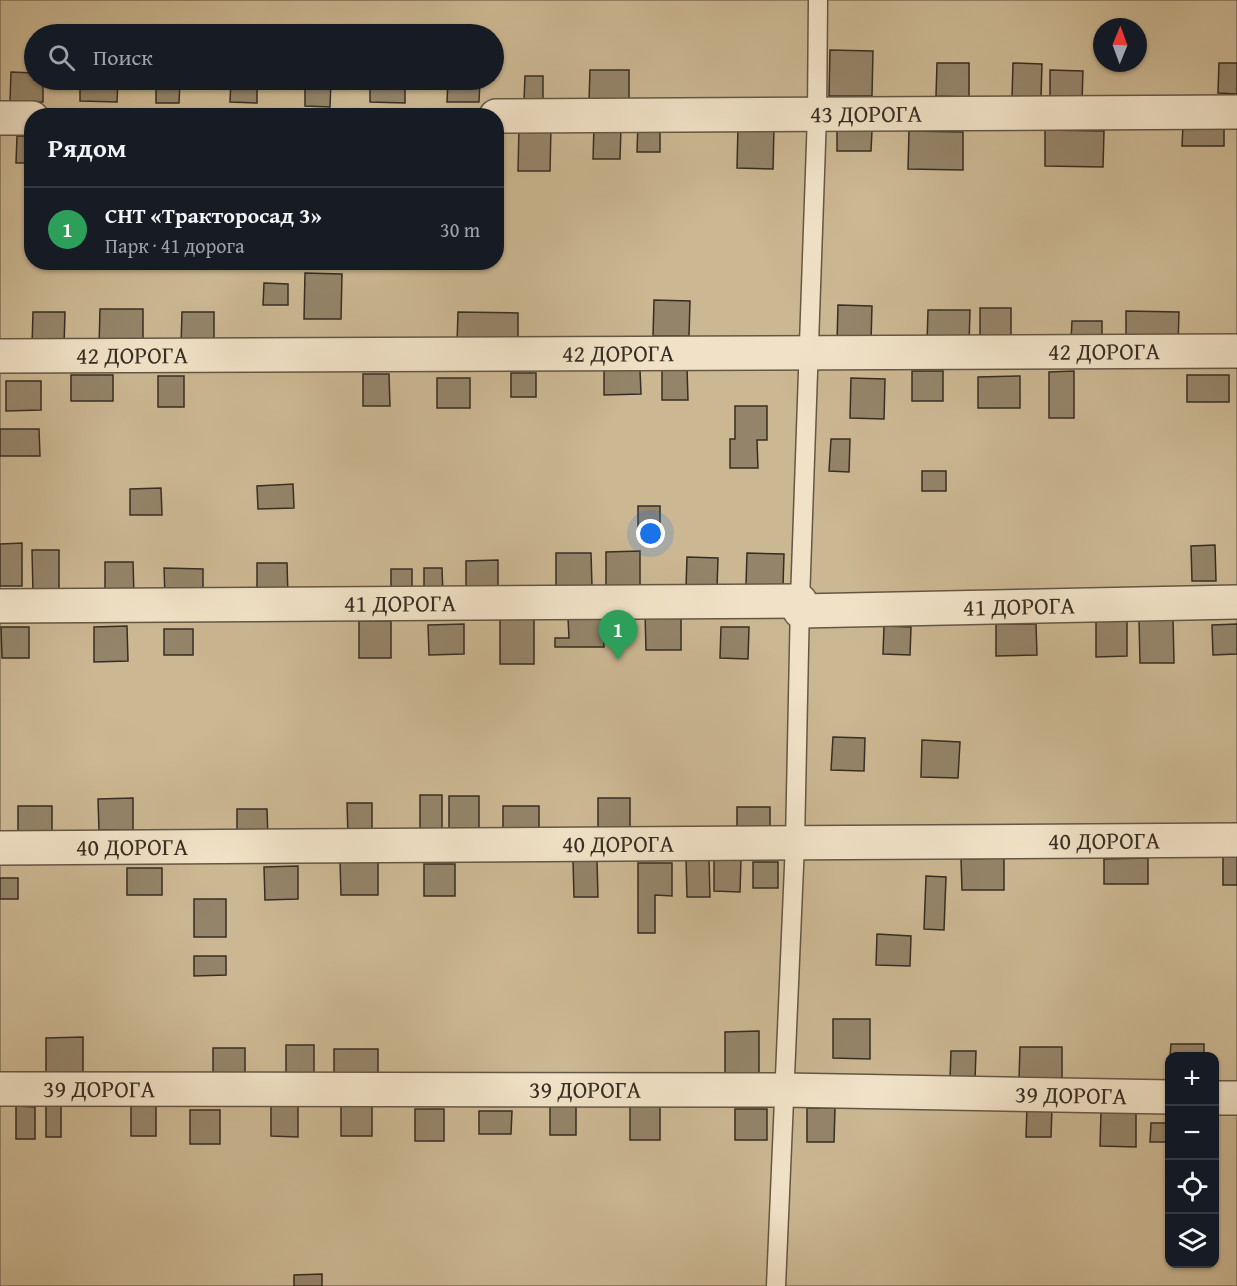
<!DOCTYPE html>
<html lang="ru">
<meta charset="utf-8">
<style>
:root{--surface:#171b24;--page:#242831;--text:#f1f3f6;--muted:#9ea1a6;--line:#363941;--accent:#7c3aed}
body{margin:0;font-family:"Gentium Book Plus",serif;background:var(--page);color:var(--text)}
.controls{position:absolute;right:18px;bottom:18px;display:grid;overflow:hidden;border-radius:12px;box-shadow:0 2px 4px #0004}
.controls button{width:54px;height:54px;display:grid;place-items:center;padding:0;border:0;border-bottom:2px solid var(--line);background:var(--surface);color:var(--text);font:30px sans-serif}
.compass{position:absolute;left:1093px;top:18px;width:54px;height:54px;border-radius:50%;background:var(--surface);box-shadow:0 2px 4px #0004;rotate:1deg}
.you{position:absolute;left:651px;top:534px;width:21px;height:21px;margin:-15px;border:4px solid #fff;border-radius:50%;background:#1a73e8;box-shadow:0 0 0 9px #1a73e833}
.badge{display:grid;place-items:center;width:39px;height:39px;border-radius:50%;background:var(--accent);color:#fff;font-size:20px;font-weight:700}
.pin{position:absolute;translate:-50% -50px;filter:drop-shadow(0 2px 3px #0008)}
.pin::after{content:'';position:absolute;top:32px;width:21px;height:18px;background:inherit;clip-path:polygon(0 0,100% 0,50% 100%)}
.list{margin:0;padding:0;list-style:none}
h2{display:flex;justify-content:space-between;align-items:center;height:78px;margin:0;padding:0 24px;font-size:26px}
h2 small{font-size:20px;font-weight:400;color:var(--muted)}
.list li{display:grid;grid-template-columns:39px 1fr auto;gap:18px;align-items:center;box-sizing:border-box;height:84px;padding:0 24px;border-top:2px solid var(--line)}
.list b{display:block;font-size:22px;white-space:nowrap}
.list p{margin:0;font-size:20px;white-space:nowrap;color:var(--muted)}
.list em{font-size:20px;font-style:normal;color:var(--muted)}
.icon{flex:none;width:33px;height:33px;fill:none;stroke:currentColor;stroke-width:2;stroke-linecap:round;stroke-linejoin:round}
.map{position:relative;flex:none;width:1237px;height:1286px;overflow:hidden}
.search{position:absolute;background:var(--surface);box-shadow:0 2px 4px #0004;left:24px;top:24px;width:480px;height:66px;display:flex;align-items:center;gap:15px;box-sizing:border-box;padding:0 21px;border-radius:33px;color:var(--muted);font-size:22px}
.panel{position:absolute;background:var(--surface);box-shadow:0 2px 4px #0004;left:24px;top:108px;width:480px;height:162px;border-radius:24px}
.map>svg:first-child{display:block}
</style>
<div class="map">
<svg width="1237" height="1286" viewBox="0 0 1237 1286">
<rect width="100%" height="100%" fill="#e9d3a9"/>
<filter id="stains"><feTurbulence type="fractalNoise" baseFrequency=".00333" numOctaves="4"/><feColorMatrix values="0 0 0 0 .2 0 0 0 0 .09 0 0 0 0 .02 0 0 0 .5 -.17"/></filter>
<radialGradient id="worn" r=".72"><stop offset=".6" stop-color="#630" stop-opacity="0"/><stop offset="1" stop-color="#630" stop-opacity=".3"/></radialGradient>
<path fill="#cbb792" stroke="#81725a" stroke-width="1.5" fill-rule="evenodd" d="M0,0H1237V1286H0ZM1102,27H1138V63H1102ZM34,34H494V80H34ZM32,116H496V262H32ZM1170,1056H1214V1264H1170Z"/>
<g fill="#948469" stroke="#372e23" stroke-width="1.5">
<polygon points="830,50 873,51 872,96 829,96"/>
<polygon points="937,63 969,63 969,97 936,96"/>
<polygon points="1013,63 1042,64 1041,99 1012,98"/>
<polygon points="1219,63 1237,63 1237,94 1218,93"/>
<polygon points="590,70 629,70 629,102 589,102"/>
<polygon points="1050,70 1083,71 1082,101 1050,100"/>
<polygon points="11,72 34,73 34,80 43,80 43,102 10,102"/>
<polygon points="525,76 543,76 543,101 524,100"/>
<polygon points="80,80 118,80 117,102 80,101"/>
<polygon points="231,80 257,80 257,103 230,102"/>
<polygon points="305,80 331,80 330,107 305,106"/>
<polygon points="370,80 405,80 405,103 370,102"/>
<polygon points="448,80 480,80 479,102 447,102"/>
<polygon points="156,81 180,81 179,103 156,103"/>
<polygon points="638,123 660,123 660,152 637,152"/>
<polygon points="1183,125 1224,125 1224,146 1182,146"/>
<polygon points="594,126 621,127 620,159 593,159"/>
<polygon points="738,126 774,127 773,169 737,168"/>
<polygon points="519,127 551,127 550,171 518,171"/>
<polygon points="837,129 872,130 871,151 837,151"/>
<polygon points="1045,130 1104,131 1103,167 1045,166"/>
<polygon points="909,131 963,132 963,170 908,169"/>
<polygon points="17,136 32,136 32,163 16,163"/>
<polygon points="305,273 342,274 341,319 304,319"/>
<polygon points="264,283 288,284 288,305 263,305"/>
<polygon points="654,300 690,301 689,336 653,336"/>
<polygon points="838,305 872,306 871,342 837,342"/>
<polygon points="980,308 1011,308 1011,343 980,342"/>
<polygon points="100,309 143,309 143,347 99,347"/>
<polygon points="928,310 970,310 969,344 927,343"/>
<polygon points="1126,311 1179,312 1178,346 1126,345"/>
<polygon points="33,312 65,312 64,347 32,346"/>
<polygon points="182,312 214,312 214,348 181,347"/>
<polygon points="458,312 518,313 518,345 457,344"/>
<polygon points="1072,321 1102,321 1102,340 1071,340"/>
<polygon points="662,367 687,367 688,400 662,400"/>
<polygon points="604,370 640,370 641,394 604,395"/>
<rect x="912" y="371" width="31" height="30"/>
<polygon points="1074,371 1074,418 1049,418 1049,372"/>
<rect x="511" y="373" width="25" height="24"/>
<polygon points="363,374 389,374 390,406 363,406"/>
<rect x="71" y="375" width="42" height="26"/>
<rect x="1187" y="375" width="42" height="27"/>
<rect x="158" y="376" width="26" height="31"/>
<polygon points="1020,376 1020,408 978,408 978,377"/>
<rect x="437" y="378" width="33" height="30"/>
<polygon points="851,378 885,379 884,419 850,418"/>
<polygon points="6,381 41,381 41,410 6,411"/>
<polygon points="735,406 767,406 767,440 757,440 758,468 730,468 730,439 735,439"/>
<polygon points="0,429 39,429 40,456 0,456"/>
<polygon points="831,439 850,439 849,472 829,471"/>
<rect x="922" y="471" width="24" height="20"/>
<polygon points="293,484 294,508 258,509 257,486"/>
<polygon points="161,488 162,515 130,515 130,489"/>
<rect x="638" y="506" width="22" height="32"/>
<polygon points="22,543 22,586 0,586 0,544"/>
<polygon points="1215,545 1216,581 1192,581 1191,546"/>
<polygon points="32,550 59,550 59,593 33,593"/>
<polygon points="640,551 640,589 606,589 606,552"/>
<polygon points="556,553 591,553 592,586 556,586"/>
<polygon points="747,553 784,554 783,586 746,585"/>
<polygon points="687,557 718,558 717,588 686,588"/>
<polygon points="498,560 498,590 466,591 466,561"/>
<polygon points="105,562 133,562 134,596 105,596"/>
<polygon points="257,563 287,563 288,596 257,596"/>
<polygon points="164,568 203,569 203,597 165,597"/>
<polygon points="424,568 442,568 443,596 424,595"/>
<rect x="391" y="569" width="21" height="24"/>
<polygon points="645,613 681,613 681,650 646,650"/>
<polygon points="534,615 534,664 500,664 500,616"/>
<polygon points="1127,617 1127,656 1096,657 1096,618"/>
<polygon points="568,618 603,618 604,647 555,647 555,638 569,638"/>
<polygon points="1173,619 1174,663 1140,663 1139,620"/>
<rect x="359" y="621" width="32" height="37"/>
<polygon points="464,624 464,654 429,655 428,625"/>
<polygon points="996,624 1036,624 1037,655 996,656"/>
<polygon points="1237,624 1237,654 1213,655 1212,625"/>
<polygon points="127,626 128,661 94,662 94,627"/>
<polygon points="884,626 911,627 910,655 883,654"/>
<polygon points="1,627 29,627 29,658 2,658"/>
<polygon points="721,627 749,627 748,659 720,658"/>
<rect x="164" y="629" width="29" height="26"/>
<polygon points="833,737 865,738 864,771 831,770"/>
<polygon points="922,740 960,742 958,778 921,777"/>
<polygon points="420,795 442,795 442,834 420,835"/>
<rect x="449" y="796" width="30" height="37"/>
<polygon points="133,798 133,830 99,830 98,799"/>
<rect x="598" y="798" width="32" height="41"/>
<polygon points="347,803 372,803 372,835 348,835"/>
<rect x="18" y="806" width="34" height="32"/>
<rect x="503" y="806" width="36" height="26"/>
<polygon points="737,807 770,807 770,833 737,832"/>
<polygon points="237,809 267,809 268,839 237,839"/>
<rect x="1223" y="855" width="14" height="30"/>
<polygon points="686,858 709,858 710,897 687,897"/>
<polygon points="1004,858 1004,890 962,890 961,859"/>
<polygon points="1148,858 1148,884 1104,884 1104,859"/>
<polygon points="714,860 741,860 740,892 714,891"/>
<polygon points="340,861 378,862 378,895 341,895"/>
<polygon points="573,861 597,861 598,897 574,897"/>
<rect x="753" y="862" width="25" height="26"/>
<polygon points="638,863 672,863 672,896 655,895 655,933 638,933"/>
<rect x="424" y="864" width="31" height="32"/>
<polygon points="298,866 298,899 265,900 264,867"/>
<rect x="127" y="868" width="35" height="27"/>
<polygon points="926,876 946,877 944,930 924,929"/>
<rect x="0" y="878" width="18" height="21"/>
<rect x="194" y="899" width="32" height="38"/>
<polygon points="877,934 911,936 910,966 876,965"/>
<polygon points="194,956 226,956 226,975 194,976"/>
<polygon points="833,1019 870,1019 870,1059 833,1058"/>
<polygon points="759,1031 759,1079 725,1079 725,1032"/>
<polygon points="83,1037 83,1073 46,1073 46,1038"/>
<polygon points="1171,1044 1204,1044 1204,1056 1170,1056"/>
<rect x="286" y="1045" width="28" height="32"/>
<polygon points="1020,1047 1062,1047 1062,1080 1019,1079"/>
<rect x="213" y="1048" width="32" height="36"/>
<rect x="334" y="1049" width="44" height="29"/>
<polygon points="951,1051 976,1051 975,1080 950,1079"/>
<polygon points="576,1103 576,1135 550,1135 550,1104"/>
<rect x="131" y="1105" width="25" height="31"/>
<polygon points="16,1106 35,1107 35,1139 16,1139"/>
<rect x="46" y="1106" width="15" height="31"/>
<polygon points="271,1106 298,1106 298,1137 271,1136"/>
<rect x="341" y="1106" width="31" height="30"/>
<rect x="630" y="1106" width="30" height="34"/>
<polygon points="1027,1107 1052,1108 1051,1137 1026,1137"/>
<polygon points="807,1108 835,1108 834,1142 807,1142"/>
<rect x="415" y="1109" width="29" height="32"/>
<rect x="735" y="1109" width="32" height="31"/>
<rect x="190" y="1110" width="30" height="34"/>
<polygon points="479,1111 512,1111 511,1134 479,1134"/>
<polygon points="1169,1111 1170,1142 1150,1142 1151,1123 1169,1123"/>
<polygon points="1101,1112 1136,1113 1136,1147 1100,1146"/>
<polygon points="322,1274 322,1286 294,1286 294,1275"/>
</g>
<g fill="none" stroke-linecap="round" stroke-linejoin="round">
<defs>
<polyline id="service" points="776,1286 795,843 800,601 817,115 818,0"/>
<g id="minor">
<path id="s1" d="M496,116L1237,112"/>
<polyline points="0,118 32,118"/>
<path id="s2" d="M0,356L1237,351"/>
<path id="s3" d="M0,606L800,601"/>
<path id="s4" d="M800,611L1237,602"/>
<path id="s5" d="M0,848L1237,840"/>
<path id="s6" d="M0,1089L785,1090L1170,1097"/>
<polyline points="1214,1098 1237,1098"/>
</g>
</defs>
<use href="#service" stroke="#645744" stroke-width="21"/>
<use href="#minor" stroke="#645744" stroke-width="36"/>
<use href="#service" stroke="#f1e2c7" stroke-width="18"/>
<use href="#minor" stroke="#f1e2c7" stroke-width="33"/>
</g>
<g text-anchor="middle" stroke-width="5" stroke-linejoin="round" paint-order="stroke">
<g font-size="24" fill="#372e23" stroke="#f1e2c7">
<text dy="8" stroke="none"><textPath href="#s1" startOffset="370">43 ДОРОГА</textPath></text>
<text dy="8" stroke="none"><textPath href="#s2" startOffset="1104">42 ДОРОГА</textPath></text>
<text dy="8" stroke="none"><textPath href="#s2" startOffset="618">42 ДОРОГА</textPath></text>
<text dy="8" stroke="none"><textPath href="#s2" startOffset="132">42 ДОРОГА</textPath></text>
<text dy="8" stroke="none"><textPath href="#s3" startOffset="400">41 ДОРОГА</textPath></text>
<text dy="8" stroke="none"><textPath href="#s4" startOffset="219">41 ДОРОГА</textPath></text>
<text dy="8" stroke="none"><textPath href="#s5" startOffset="1104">40 ДОРОГА</textPath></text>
<text dy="8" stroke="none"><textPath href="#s5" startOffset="618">40 ДОРОГА</textPath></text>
<text dy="8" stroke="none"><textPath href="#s5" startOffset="132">40 ДОРОГА</textPath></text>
<text dy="8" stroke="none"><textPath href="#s6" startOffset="99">39 ДОРОГА</textPath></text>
<text dy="8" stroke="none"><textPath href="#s6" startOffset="585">39 ДОРОГА</textPath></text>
<text dy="8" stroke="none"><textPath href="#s6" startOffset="1071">39 ДОРОГА</textPath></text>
</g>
</g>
<rect width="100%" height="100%" filter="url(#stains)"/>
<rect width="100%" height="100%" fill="url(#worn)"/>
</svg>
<div class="controls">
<button>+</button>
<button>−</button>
<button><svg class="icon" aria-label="locate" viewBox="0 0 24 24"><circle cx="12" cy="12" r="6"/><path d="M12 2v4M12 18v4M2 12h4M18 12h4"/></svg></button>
<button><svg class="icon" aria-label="layers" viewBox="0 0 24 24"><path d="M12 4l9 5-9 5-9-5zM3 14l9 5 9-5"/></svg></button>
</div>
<svg class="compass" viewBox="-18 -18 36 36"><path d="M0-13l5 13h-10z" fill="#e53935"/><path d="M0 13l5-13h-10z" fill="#9ea1a6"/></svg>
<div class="you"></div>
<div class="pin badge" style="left:618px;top:660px;background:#2e9e5b">1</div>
<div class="search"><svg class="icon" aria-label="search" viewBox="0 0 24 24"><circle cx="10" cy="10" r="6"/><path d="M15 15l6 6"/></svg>Поиск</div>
<section class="panel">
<h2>Рядом<small></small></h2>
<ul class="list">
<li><span class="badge" style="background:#2e9e5b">1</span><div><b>СНТ «Тракторосад 3»</b><p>Парк · 41 дорога</p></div><em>30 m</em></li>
</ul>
</section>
</div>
